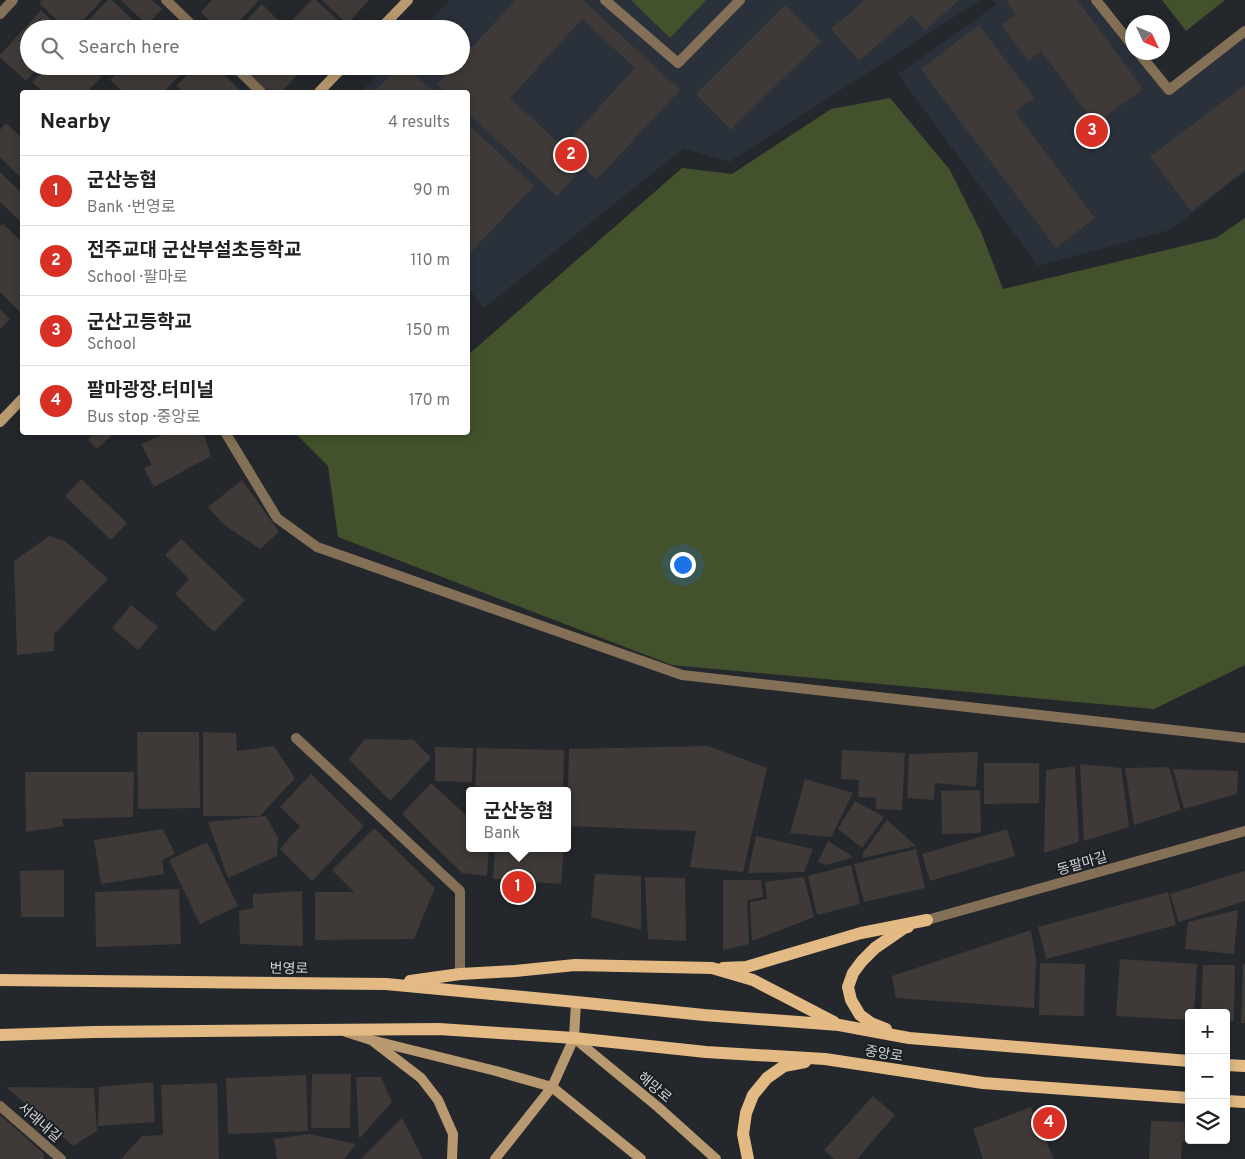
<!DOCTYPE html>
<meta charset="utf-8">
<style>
:root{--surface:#fff;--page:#f6f6f6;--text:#202124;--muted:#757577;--line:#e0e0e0;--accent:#d93025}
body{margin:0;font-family:Overpass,"Noto Sans KR",sans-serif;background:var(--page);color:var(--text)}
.controls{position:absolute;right:15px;bottom:15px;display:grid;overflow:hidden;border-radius:5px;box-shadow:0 2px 12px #0003}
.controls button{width:45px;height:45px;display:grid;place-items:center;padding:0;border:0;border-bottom:1px solid var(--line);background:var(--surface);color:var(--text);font:25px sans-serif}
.compass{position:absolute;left:1125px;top:15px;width:45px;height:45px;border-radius:50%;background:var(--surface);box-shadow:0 2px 12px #0003;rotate:134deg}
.you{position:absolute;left:682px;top:564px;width:18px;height:18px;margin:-12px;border:4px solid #fff;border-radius:50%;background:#1a73e8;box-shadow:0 0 0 8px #1a73e833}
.badge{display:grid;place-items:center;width:32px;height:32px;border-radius:50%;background:var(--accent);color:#fff;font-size:16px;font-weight:700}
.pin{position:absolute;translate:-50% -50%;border:2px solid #fff;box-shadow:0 1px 5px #0006}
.popup{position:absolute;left:466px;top:787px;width:105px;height:65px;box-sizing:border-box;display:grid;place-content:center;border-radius:5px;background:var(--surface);filter:drop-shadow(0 1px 4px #0005);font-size:16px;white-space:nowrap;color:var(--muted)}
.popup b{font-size:19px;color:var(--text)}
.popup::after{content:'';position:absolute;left:50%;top:100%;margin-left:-10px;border:10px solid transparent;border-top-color:var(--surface)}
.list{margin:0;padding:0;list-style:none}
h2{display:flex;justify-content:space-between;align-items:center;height:65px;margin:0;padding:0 20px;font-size:21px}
h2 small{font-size:16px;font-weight:400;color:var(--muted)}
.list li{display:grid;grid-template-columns:32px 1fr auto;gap:15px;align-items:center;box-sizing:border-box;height:70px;padding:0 20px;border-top:1px solid var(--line)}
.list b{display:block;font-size:19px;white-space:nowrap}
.list p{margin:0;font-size:16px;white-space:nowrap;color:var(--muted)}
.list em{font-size:16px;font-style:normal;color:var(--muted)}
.icon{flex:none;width:28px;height:28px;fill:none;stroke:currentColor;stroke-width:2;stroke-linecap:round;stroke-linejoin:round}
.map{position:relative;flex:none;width:1245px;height:1159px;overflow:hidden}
.search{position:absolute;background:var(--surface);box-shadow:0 2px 12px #0003;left:20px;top:20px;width:450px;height:55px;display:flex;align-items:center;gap:12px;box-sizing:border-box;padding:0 18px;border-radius:28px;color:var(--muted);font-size:19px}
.panel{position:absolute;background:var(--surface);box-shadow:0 2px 12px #0003;left:20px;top:90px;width:450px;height:345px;border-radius:5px}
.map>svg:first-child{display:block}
</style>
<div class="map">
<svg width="1245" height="1159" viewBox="0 0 1245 1159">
<rect width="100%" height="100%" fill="#24272c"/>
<g fill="#2b313b">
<polygon points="450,0 979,0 979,1 729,162 684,148 484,308 468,288 468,92 361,92 386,66 461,66 461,29 422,29"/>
<polygon points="993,0 1091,0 1132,48 1132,52 1136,53 1169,90 1245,31 1245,172 1170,230 1038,266 898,74 996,5"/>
</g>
<g fill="#43522c">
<polygon points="631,0 706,0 670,38"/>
<polygon points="1162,0 1225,0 1186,31"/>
<polygon points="890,98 950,170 981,232 1003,289 1216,238 1245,218 1245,665 1154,709 672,665 338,537 328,466 295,433 468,432 468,355 682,168 732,174 831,109"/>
</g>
<g fill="#3f3a37" fill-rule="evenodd">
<polygon points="42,0 102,0 75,29 66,29 39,3"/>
<polygon points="108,0 112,0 142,29 80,29"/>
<polygon points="121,0 152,0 162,9 147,25"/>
<polygon points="212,0 259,0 232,29 217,29 201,12"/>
<polygon points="312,0 316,0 345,27 343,29 294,29 289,23"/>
<polygon points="322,0 369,0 347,24"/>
<path d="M516,0H583L680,90L597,179L583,167L557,196L468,113V92H445L437,85L454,66H461V59ZM582,19L635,68L563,147L510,98Z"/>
<polygon points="865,0 959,0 925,30 912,15 859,61 831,29"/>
<polygon points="1006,0 1077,0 1143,89 1095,124 1041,51 1028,61 1001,25 1016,14"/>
<polygon points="262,4 280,22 273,29 241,29 240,27"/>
<polygon points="785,5 821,41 731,130 696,94"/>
<polygon points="41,10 61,29 29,29 29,66 40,66 26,81 0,57 0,55"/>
<polygon points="169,19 180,29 159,29"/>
<polygon points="979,25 1034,98 1015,112 1095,218 1056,248 921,69"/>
<polygon points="48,66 90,66 101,77 87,92 43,92 32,82"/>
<polygon points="93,66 107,66 100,74"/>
<polygon points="124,66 188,66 164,92 123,92 110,80"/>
<polygon points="196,66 216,66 242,92 183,92 176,86"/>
<polygon points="246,66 306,66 283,90 264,89 243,69"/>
<polygon points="399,66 406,66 434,92 374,92"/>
<polygon points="1245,85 1245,170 1191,211 1150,157"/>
<polygon points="6,123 22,138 22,179 0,157 0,130"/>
<polygon points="468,124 534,186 468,255"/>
<polygon points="0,172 22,193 22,223 0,202"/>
<polygon points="3,224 22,242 22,314 0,292 0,226"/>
<polygon points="0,309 10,319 0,329"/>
<polygon points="95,432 110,432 112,435 97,449 88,440"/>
<polygon points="170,432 203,432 211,456 154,487 144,468 152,465 141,444"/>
<polygon points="81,479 127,523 111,540 65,496"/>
<polygon points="242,480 279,532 260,549 223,524 208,507"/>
<polygon points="49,536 65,541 108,579 54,634 54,651 17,655 14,561"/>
<polygon points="181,539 245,600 214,632 175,594 189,579 165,555"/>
<polygon points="131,605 158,627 138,650 112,628"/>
<polygon points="137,732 199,732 200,808 138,809"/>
<polygon points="203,732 236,733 237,751 274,746 295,778 260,816 203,816"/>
<polygon points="365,739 414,740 431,758 390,801 349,759"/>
<polygon points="708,746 767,768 743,872 690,867 696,831 567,826 569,749"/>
<polygon points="435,747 473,748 472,782 435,781"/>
<polygon points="477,748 564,750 563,791 475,791"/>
<polygon points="842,750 905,753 902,810 876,809 876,798 858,797 859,780 841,779"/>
<polygon points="978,752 976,787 935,783 934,800 907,798 909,754"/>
<polygon points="984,763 1039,763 1039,803 984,804"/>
<polygon points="1080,764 1121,768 1129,827 1084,841"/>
<polygon points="1075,766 1079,842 1044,853 1046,770"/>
<polygon points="1169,767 1181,810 1134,825 1125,768"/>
<polygon points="1173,769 1238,771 1237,794 1184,809"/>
<polygon points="25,772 134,772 133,817 62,819 64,826 26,832"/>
<polygon points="311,774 364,826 312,881 280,849 300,826 280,807"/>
<polygon points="805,779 853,793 831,837 790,833"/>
<polygon points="431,783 469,818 469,848 489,848 487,876 462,873 402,814"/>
<polygon points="980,790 981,833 942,834 941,791"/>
<polygon points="855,801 884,817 862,848 838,829"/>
<polygon points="266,816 278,838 277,856 228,878 208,822"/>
<polygon points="887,820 916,846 863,858 863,853"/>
<polygon points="374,828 435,888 414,939 315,940 315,892 354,892 332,870"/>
<polygon points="163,829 175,854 162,860 164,874 101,884 94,840"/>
<polygon points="1007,829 1015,856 930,881 922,854"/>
<polygon points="756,836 813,849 804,872 748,873"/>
<polygon points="828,841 853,857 827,865 818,862"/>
<polygon points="207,842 238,906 200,924 169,860"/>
<polygon points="495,848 564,848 561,884 493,879"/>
<polygon points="916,849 925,888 864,902 854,864"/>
<polygon points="851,865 860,904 817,915 808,876"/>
<polygon points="64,870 64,917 21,917 20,871"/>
<polygon points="1245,871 1245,901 1179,922 1170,894"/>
<polygon points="595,874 641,876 641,930 591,917"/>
<polygon points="645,877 685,878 686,941 648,939"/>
<polygon points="804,877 814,917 752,941 750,902 767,899 765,882"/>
<polygon points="723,880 761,880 763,897 747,900 749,944 723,950"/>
<polygon points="179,889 181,944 96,947 95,892"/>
<polygon points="302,891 303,946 240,944 239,911 253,908 253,894"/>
<polygon points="1168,892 1176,925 1046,959 1038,927"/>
<polygon points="1238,910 1234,954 1185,949 1188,922"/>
<polygon points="1031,930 1036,960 1034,1008 896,998 892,976"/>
<polygon points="1120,959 1197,964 1194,1013 1189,1013 1189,1020 1116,1016"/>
<polygon points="1040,963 1085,964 1084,1016 1039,1015"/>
<polygon points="1243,964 1245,964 1245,1023 1241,1023"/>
<polygon points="1203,965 1235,965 1234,1021 1226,1021 1226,1013 1201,1013"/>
<polygon points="312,1074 351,1074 350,1128 311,1128"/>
<polygon points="306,1075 308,1131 228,1134 226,1078"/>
<polygon points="356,1077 381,1077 392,1102 359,1139"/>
<polygon points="153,1082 155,1122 98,1126 99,1087"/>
<polygon points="217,1083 219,1159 121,1159 142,1136 163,1135 161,1085"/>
<polygon points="6,1087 94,1088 97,1131 73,1146"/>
<polygon points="873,1096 895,1115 857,1159 834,1159 824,1150"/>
<polygon points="1031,1107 1054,1159 983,1159 973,1129"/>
<polygon points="0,1115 43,1153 44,1159 0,1159"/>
<polygon points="402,1118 423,1159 361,1159"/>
<polygon points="1151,1121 1189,1122 1189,1142 1182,1141 1181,1159 1149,1159"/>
<polygon points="309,1134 356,1144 344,1159 277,1159 274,1139"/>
</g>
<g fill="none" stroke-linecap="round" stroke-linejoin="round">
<g stroke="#847056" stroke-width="10">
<polyline points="605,0 678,63 740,0"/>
<polyline points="1096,0 1132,45"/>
<polyline points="1138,52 1169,90 1245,31"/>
<polyline points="296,738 460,891 460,974"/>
<polyline points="927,920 1245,831"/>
</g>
<g stroke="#847056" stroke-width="10">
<polyline points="166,0 196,29"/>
<polyline points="0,14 13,0"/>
<polyline points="234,66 261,92"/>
<polyline points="225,432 277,518 317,547 682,675 1245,738"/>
<polyline points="0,1106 61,1159"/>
</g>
<g stroke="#b99a70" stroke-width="10">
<polyline points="380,29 408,0"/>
<polyline points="319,92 344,66"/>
<polyline points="0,422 22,399"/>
<polyline points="346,1032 371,1040 496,1071 552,1087 641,1159"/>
<polyline points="574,1038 658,1107 716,1159"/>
<polyline points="374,1042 421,1078 438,1100 453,1134 452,1159"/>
<polyline points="495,1159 552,1087 574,1038 576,1002"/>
</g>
<g stroke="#e3ba83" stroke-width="12">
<polyline points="723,968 746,967 861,933 927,920"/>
<polyline points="0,980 386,984 576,1002 704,1015 839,1025 909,1038 1189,1061"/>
<polyline points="410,981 460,974 515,971 575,965 712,968 753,980 782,995 834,1022"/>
<polyline points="886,1029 871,1023 860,1015 851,1000 848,987 853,973 862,961 875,948 904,928 908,927"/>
<polyline points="0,1035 93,1032 439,1029 574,1038 706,1052 825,1059 983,1083 1189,1098"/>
<polyline points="1226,1065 1245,1066"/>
<polyline points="1226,1101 1245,1102"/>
<polyline points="748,1159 743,1134 746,1113 753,1095 767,1078 784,1066 805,1062"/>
</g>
</g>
<g text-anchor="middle" stroke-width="4" stroke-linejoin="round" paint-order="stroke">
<g font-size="14" fill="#d2d4d7" stroke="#1b1e22">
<text transform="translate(1082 863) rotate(-16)" y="5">동팔마길</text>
<text transform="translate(289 968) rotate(1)" y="5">번영로</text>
<text transform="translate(884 1053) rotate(9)" y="5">중앙로</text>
<text transform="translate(655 1087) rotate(40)" y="5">해망로</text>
<text transform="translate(40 1122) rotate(41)" y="5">서래내길</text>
</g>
</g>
</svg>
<div class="controls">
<button>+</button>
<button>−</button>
<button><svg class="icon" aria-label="layers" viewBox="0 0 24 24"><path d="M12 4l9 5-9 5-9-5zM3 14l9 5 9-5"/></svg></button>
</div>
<svg class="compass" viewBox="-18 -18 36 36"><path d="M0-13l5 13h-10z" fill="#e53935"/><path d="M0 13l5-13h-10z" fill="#757577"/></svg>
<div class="you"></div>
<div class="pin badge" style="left:518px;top:887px">1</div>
<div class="popup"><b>군산농협</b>Bank</div>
<div class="pin badge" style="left:571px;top:155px">2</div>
<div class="pin badge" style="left:1092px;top:131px">3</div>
<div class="pin badge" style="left:1049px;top:1123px">4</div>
<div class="search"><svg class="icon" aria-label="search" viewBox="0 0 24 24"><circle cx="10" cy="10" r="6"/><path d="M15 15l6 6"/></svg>Search here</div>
<section class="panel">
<h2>Nearby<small>4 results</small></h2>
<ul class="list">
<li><span class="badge">1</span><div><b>군산농협</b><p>Bank · 번영로</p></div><em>90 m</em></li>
<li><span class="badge">2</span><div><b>전주교대 군산부설초등학교</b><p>School · 팔마로</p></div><em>110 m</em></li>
<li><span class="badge">3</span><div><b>군산고등학교</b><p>School</p></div><em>150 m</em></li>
<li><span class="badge">4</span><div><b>팔마광장.터미널</b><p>Bus stop · 중앙로</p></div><em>170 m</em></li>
</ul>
</section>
</div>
